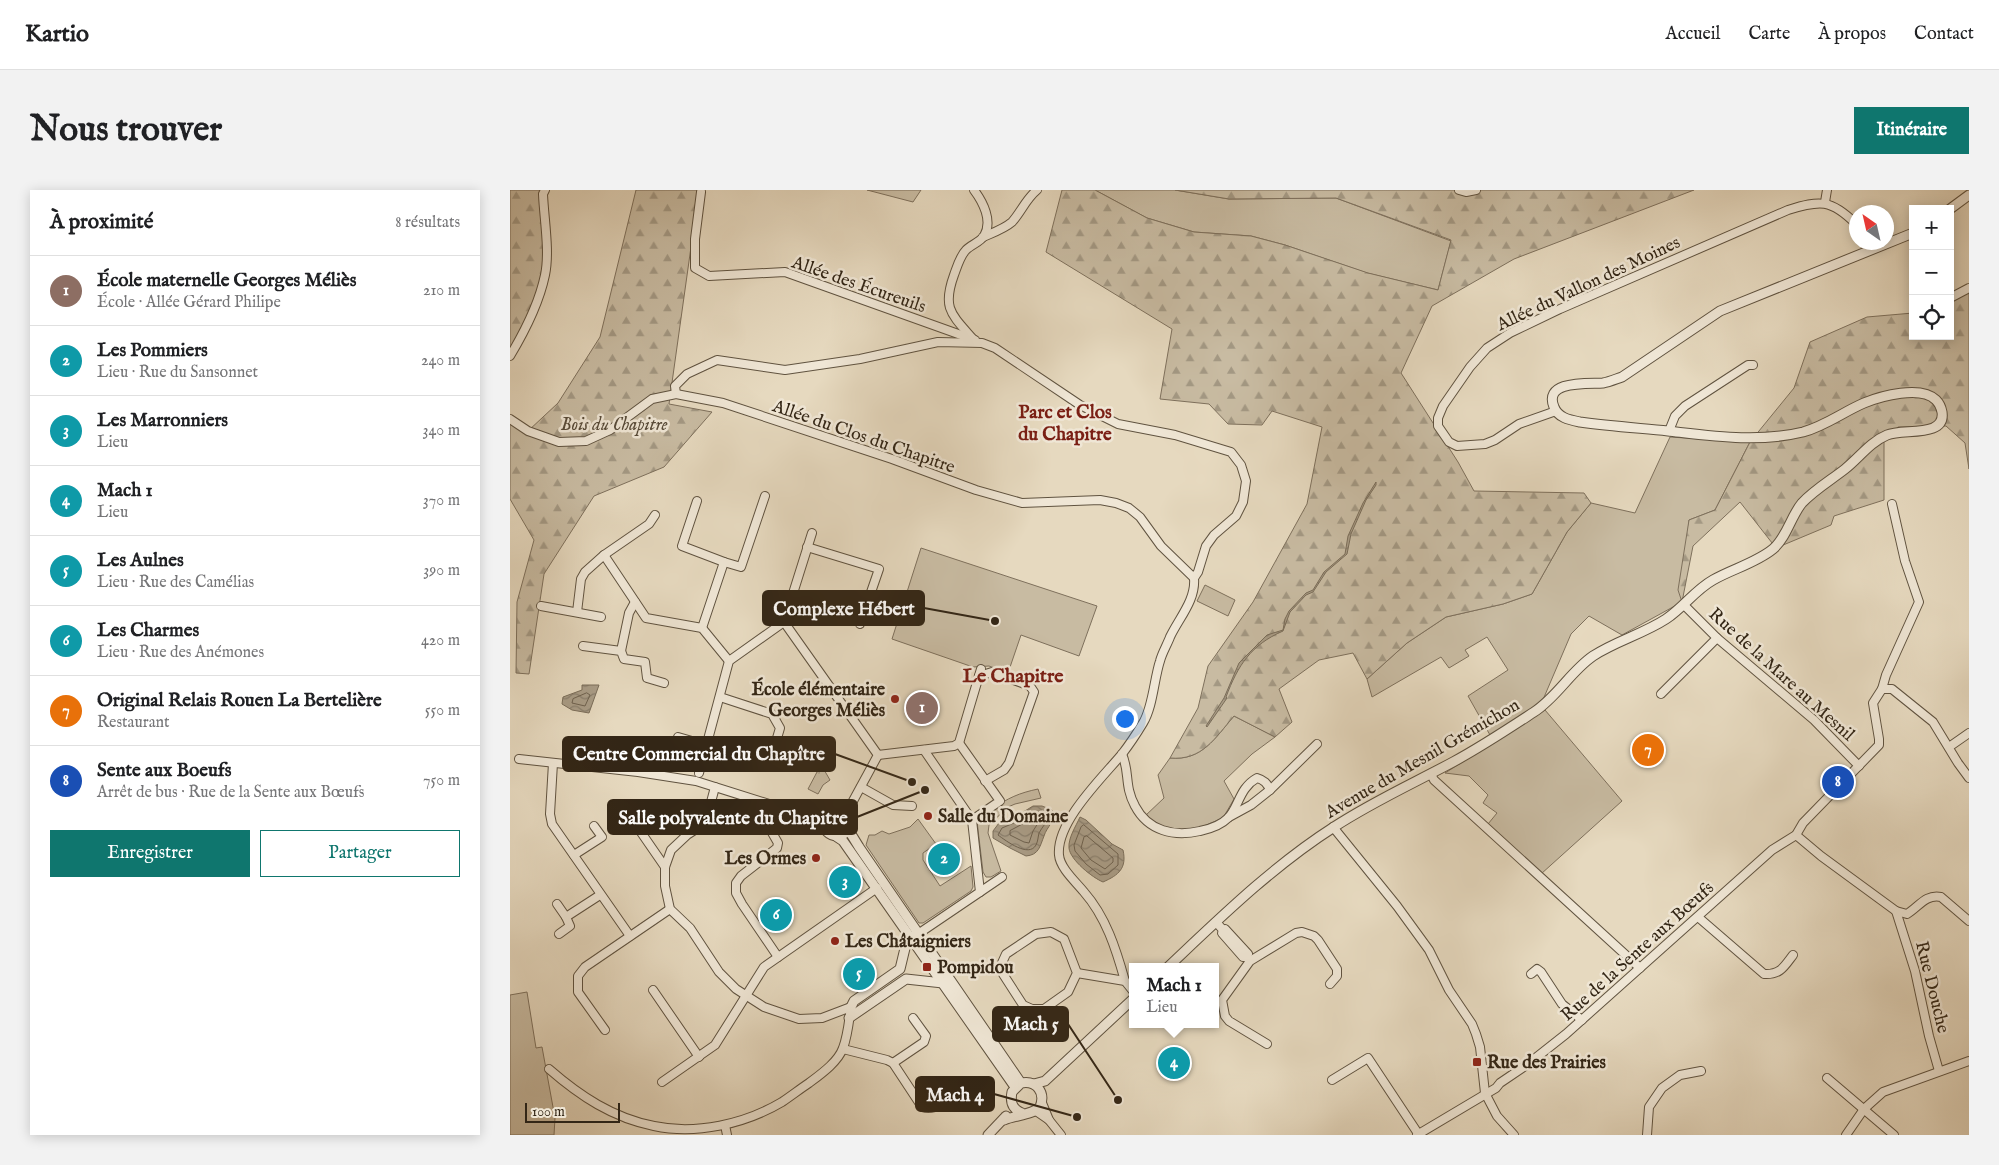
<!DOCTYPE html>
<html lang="fr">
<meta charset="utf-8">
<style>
:root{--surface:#fff;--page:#f2f2f2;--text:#202124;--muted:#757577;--line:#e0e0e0;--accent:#0f766e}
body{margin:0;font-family:"IM FELL English",serif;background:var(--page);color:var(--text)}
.controls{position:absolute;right:15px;top:15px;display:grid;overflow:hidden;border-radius:0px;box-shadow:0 2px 12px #0003}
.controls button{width:45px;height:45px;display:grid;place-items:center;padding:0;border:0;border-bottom:1px solid var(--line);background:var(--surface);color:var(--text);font:25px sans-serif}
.compass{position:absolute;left:1339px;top:15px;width:45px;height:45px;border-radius:50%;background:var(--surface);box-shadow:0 2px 12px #0003;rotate:326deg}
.scale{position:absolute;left:15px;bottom:12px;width:95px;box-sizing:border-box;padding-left:5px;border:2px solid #332616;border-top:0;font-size:14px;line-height:18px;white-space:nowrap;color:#332616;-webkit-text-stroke:4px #efe6d5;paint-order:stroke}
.you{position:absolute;left:614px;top:528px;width:18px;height:18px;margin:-12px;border:4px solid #fff;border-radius:50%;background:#1a73e8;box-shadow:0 0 0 8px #1a73e833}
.badge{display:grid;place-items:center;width:32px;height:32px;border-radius:50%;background:var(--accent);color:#fff;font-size:16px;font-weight:700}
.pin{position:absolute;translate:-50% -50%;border:2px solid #fff;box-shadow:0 1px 5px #0006}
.popup{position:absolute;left:619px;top:773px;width:90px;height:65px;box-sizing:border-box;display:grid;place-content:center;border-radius:0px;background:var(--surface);filter:drop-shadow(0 1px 4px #0005);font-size:16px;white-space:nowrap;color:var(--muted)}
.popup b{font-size:19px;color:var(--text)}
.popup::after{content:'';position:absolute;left:50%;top:100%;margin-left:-10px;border:10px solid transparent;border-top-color:var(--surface)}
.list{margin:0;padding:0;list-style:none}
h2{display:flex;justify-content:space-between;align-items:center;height:65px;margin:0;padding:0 20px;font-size:21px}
h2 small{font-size:16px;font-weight:400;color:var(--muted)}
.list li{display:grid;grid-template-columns:32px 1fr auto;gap:15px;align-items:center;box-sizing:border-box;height:70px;padding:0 20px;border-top:1px solid var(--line)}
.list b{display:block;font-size:19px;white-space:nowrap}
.list p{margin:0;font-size:16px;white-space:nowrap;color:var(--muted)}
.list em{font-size:16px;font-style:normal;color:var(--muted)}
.actions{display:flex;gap:10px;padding:15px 20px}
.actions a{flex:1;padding:11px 0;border:1px solid var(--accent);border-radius:0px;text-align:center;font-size:18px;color:var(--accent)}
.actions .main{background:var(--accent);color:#fff}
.icon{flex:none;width:28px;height:28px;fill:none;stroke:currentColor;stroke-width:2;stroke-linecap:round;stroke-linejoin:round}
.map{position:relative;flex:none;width:1459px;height:945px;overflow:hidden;border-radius:0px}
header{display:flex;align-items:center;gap:30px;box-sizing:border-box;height:70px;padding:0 25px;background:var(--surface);border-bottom:1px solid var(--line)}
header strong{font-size:24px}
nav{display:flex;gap:28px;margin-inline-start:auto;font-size:18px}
.intro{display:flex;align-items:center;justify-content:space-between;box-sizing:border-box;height:120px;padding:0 30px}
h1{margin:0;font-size:35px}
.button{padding:12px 22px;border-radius:0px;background:var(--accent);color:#fff;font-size:18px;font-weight:700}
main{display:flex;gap:30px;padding:0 30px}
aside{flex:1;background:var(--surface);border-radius:0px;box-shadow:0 2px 12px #0003}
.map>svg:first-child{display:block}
</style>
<header>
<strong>Kartio</strong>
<nav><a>Accueil</a><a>Carte</a><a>À propos</a><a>Contact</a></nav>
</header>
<div class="intro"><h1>Nous trouver</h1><a class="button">Itinéraire</a></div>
<main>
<aside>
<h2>À proximité<small>8 résultats</small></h2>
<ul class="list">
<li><span class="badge" style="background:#8d6e63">1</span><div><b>École maternelle Georges Méliès</b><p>École · Allée Gérard Philipe</p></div><em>210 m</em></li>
<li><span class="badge" style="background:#0f9aa8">2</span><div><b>Les Pommiers</b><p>Lieu · Rue du Sansonnet</p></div><em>240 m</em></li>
<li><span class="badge" style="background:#0f9aa8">3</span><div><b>Les Marronniers</b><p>Lieu</p></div><em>340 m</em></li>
<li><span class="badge" style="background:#0f9aa8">4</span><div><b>Mach 1</b><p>Lieu</p></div><em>370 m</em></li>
<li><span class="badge" style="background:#0f9aa8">5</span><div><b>Les Aulnes</b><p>Lieu · Rue des Camélias</p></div><em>390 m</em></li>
<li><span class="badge" style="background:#0f9aa8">6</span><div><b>Les Charmes</b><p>Lieu · Rue des Anémones</p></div><em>420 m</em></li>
<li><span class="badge" style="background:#e8710a">7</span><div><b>Original Relais Rouen La Bertelière</b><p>Restaurant</p></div><em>550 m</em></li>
<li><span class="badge" style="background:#1a4fb4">8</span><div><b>Sente aux Boeufs</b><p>Arrêt de bus · Rue de la Sente aux Bœufs</p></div><em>750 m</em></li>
</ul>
<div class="actions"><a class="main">Enregistrer</a><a>Partager</a></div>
</aside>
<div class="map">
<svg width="1459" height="945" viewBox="0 0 1459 945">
<defs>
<pattern id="forest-firs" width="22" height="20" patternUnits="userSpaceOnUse" patternTransform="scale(1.25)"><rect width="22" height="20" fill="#c8bba2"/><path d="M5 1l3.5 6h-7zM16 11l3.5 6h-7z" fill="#a39883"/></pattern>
<pattern id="park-tufts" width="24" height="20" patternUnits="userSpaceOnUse" patternTransform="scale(1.25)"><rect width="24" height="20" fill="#c8bba2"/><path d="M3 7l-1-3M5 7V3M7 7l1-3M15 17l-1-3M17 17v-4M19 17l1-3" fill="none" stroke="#a39883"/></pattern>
<pattern id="water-waves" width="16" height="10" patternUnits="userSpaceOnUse" patternTransform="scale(1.25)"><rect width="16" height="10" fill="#a99c86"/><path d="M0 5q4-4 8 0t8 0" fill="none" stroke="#8a7f6d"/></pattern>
</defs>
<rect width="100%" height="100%" fill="#e6d9bf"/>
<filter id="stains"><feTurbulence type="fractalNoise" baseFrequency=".004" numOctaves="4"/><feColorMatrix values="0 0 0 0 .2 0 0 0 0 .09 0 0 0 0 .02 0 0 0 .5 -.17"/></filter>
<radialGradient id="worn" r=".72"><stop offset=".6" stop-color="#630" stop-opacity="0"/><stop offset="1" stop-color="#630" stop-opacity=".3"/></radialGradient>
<g fill="#c8bba2" stroke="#7e705c">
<polygon points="357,0 411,0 403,12"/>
<polygon points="585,0 665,0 719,9 826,8 941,51 928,100 857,83 775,55 741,46 684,42 637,28"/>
<polygon points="1160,247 1240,252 1205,320 1179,330 1172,412 1112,445 1079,426 1061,444 1032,512 980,545 958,506 998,480 977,447 955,460 959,466 939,478 931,467 862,507 857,489 897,453 936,427 993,414 1022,404 1057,342 1081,313 1125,323"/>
<polygon points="411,358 587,416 569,466 511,445 498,483 479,476 463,477 382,449"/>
<polygon points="695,395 725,410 718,426 687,411"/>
<polygon points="1035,520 1112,611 1031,684 978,634 987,623 973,613 978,605 959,586 935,583"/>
<path d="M724,526L765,547L742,564L714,591L724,609L713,628L689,638L671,641L657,639L635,626L654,608L648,585L660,568C692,571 705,548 724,526Z"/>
<path d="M528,599L531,608L505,614L498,617L479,635L478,643L491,681L481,687H476L473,682L467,631L474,625L476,626L483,621L482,619C498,608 509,603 528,599Z"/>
<circle cx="327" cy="632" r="10"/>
<polygon points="408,629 426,654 413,663 413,670 430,696 461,676 463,697 461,701 413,733 409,733 356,655 359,645 365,645 372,641 379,644 400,637"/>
<polygon points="17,802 26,858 32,857 45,928 44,945 0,945 0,805"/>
</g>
<g fill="url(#forest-firs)" stroke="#7e705c">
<polygon points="0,0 35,0 35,84 0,166"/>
<polygon points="126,0 189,0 159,214 202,222 154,277 84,306 34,384 19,484 6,483 7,412 24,350 0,309 0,229 18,241 48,213 90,147"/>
<path d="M552,0H585L637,28L684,42L741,46L775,55L858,83L928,100L941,50L826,8L719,9L665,0H1184L1004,69L922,116L891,183L948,272L964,301L1074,303L1081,313L1057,342L1022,404L993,414L936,427L897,453L857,489L843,463L809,470L769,499L782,532L765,547L724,526C705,548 692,571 660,568L688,518L698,476L743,412L797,314L812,237L762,221L752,235L718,234L699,214L650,209L662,139L536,62Z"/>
<polygon points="1459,102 1459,279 1455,253 1436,236 1388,237 1374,250 1374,310 1324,326 1321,335 1266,358 1230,312 1183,356 1172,412 1168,400 1179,330 1205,320 1240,252 1284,198 1300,152 1357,127 1403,123 1403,146 1440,146 1440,112"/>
</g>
<polygon fill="url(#park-tufts)" stroke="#7e705c" points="313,578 320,590 313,595 308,604 298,599 307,582"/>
<g fill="url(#water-waves)" stroke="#7a6d59">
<path d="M866,292V295L856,310L841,344L837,364L816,382L803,402L796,405L780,422L773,441C741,455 728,475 716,507L717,508L697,537L696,536L714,508L729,473L757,445L773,440L775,429L779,421L796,403L803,400L814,382L835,364L838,346L853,313Z"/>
<polygon points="72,495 89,495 79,523 62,520 52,514 53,507 72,500"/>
<path d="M523,616H532L542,620C546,632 537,636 534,646C530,656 529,665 516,666L500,658L483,648V641L489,633L502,629Z"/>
<path d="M570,627L576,630L602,654L613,660C617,678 609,685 593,692C583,688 560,670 559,658C558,648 566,636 570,627Z"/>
</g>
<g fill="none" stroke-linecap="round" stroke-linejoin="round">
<g stroke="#6e614e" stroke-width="1">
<polygon points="77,503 80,505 75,516 62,513 63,509"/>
<path d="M525,621L536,622L539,625C537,633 532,637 529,643C528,647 528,651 526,655C519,668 496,651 488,645L492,638L504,633Z"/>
<polygon points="526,627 529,627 530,630 523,641 519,653 514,652 500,645 500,641"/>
<polygon points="574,635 608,664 608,675 598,684 590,685 576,674 565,661 564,655 571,637"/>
<polygon points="577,646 603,668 603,672 595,679 581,670 571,658 574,647"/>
</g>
<defs>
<g id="minor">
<polyline points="949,0 956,2 966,0"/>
<polyline points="191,2 185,49 185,78 199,86 275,82 465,150"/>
<polyline points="1315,12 1317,0"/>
<path d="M473,47C482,43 494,39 502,32C511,22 516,9 527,0"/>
<polyline points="1442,107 1459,98"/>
<path d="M463,149C441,124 432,118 444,85C447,77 450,66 456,60C461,55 470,52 474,46C483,31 473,12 464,0"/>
<path d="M0,166C15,141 29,114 35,85C40,61 34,29 33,4L35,0"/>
<path d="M166,204L165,196L177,184L207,170L275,180L350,169L428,152L472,153L485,158L570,215L608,234L665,245L721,262L731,275L736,291L733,312L726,326L704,345L696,356L688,382L684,388C686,410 669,428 660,447C657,455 652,463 650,471C644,489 643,517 633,533C627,543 619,555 612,564C592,588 546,632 549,665C550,678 566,692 574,702C596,727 606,759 615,791"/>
<path d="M1046,221L1009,234L985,250L975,254L947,256L939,252L928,236V228L933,216L960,177L977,158L1000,143L1050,119L1278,20C1310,10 1321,9 1346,34"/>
<polyline points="0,229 18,241 49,252 76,251 100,240 142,209 166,204 213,213 382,269 466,300 512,313 590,310 606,313 619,318 630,327 651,356 684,388"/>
<polyline points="1159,241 1165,226 1175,216 1238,175 1243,175"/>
<polyline points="187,311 172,356 214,372 192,438"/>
<polyline points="297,357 369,379 350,434"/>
<polyline points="94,365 136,428 192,438 219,471"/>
<polyline points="214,372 231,377 255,306"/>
<polyline points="1174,415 1207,448 1304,530 1349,576"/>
<polyline points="31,416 91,427"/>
<polyline points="67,422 71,389 75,382 94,365 139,334 145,325"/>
<polyline points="274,432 368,565 337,622"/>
<polyline points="73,456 111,461 114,469 135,472 137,488 154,493"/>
<polyline points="111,461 119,423 125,412"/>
<polyline points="469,486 482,482 520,496 524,502 499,573 494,580 475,591"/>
<polyline points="1372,499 1376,485 1409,412 1395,371 1382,314"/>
<polyline points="1151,504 1207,448"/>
<polyline points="210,507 262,524 270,538 262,565"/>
<polyline points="168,547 196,555"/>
<polyline points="449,553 490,611 462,630"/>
<polyline points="1439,557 1459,543"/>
<path d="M612,564C620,582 614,596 625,616C638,641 664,647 690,641C700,639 711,635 718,628C729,617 729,598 747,588C754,590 757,593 760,600L807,554"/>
<polyline points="368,565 444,556 449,553 471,479"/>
<polyline points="9,569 128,582 186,591 313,631"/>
<polyline points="43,573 40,624 42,634 120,746"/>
<polyline points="189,583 219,471 274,432 302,343"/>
<polyline points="921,584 924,590 1130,778"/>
<polyline points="205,597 197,627 191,636 177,645 161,660 155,677 155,696 160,719 180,738 209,782 226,799 254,817 289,829 312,828 341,817"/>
<polyline points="351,597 383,615 402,616"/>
<polyline points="267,616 260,639 268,653 267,658 231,686 226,693 226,703 232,714 268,767"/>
<polyline points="719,627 741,615 760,600"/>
<polyline points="126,635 155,677"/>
<polyline points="823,637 887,716 919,760 939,800 962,834 966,844 970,857 975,903 987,926 1004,945"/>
<path d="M1286,645L1311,666L1386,721L1397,724C1409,717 1415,704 1431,707L1459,731"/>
<polyline points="64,665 92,647 84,636"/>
<polyline points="470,702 492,687"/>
<polyline points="47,714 56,727 90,705"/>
<polyline points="1386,721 1405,781 1419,846 1429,881"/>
<path d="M1188,727L1254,784C1270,785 1274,777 1283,765"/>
<polyline points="706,732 713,740 712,743 733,767 736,767"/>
<polyline points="713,740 715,739 738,764 736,767 738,769"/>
<polygon points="541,742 554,749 567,783 558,802 534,819 522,819 513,815 493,784 491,775 496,764 526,744"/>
<polyline points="49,744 60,736 56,727"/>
<polyline points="408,744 470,702 462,630 414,560"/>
<polyline points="567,783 615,791 623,801"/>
<polyline points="1021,784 1027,779 1031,782 1052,814 1072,830"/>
<polyline points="143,800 189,867"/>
<polyline points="95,840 68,802 68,786 75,777 160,719"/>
<polyline points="757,854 719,831 715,826 712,810 740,771 786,743 792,742 804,746 808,750 827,779 827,786 820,794"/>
<path d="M333,859L377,870L383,873L412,917C428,922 442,907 454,898"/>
<polyline points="383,873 414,852 416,846 403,828"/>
<path d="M39,879C70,906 103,928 144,936C186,945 235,934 272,912C281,906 290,899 299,893C311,884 328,872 333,858C338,845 339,830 341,817"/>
<polyline points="1317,888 1384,945"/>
<polyline points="822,890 858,868 909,945"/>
<polyline points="152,892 205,855 254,777 367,698"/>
<polyline points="532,913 539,930 551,945"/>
<polyline points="526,921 539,930"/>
<polyline points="215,935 217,945"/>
<polyline points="907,945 986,898 990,893 1018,874 1056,844 1262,660 1286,645 1293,633 1369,555 1369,549 1363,513 1372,499 1382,499 1423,532 1448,573 1459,588"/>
<polyline points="1137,945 1139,917 1152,898 1170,885 1191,881"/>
<polyline points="1336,945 1354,919 1373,902 1459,871"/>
</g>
<g id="tertiary">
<polyline points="1440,19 1459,5"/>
<circle cx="327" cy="632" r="14"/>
<polyline points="340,639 341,644 349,657 511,893"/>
<polyline points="327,647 333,651 505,897"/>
<path d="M658,777C711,727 763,676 824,637C862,612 904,593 943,572C971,557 998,539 1024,522C1047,507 1061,481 1083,466C1106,451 1133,444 1156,429C1173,418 1185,400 1203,390C1222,379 1246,373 1263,359C1277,347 1281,326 1292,313C1304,300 1321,290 1335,279C1349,268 1360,252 1377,245C1393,238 1436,248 1432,222C1431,217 1429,213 1426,210C1411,195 1371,206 1354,213C1333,222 1315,236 1293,242C1248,253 1202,246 1158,241C1128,238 1099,236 1070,232C1060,230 1048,228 1044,217C1033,190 1078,194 1093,193C1099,192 1106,189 1112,187L1210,121L1403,43"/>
<polyline points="341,817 344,811 390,779 397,750 405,745"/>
<polyline points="339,828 396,789 433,793 435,792"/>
<polyline points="524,894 535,891 623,809"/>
<path d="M494,930C506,925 522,925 530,917C536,902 526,890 511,893L502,902C500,912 502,919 512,923"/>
<polyline points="478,945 496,926"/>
</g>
</defs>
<use href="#minor" stroke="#605340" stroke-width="10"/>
<use href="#tertiary" stroke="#605340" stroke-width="11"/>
<use href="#minor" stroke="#efe6d5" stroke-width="8"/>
<use href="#tertiary" stroke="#efe6d5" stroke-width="9"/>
</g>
<g fill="#8f2418" stroke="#efe6d5" stroke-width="2">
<circle cx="385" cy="509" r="5"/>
<circle cx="418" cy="626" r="5"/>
<circle cx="306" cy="668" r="5"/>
<circle cx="325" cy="751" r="5"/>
<rect x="412" y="772" width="10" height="10" rx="2.5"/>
<rect x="962" y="867" width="10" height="10" rx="2.5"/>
</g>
<g text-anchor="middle" stroke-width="5" stroke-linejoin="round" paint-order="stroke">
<g font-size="18" fill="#332616" stroke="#efe6d5">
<text transform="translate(1078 93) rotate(-25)" y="6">Allée du Vallon des Moines</text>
<text transform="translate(349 94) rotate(19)" y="6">Allée des Écureuils</text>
<text transform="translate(354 246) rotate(19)" y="6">Allée du Clos du Chapitre</text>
<text transform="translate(1272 484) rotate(42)" y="6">Rue de la Mare au Mesnil</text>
<text transform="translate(912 568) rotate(-30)" y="6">Avenue du Mesnil Grémichon</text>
<text transform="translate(1127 761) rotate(-42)" y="6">Rue de la Sente aux Bœufs</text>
<text transform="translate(1423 797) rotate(76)" y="6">Rue Douche</text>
</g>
<g font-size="18" font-style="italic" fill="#584b39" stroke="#efe6d5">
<text x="104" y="240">Bois du Chapitre</text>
</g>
<g font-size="18" font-weight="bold" fill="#332616" stroke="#efe6d5" text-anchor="start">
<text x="375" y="505" text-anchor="end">École élémentaire<tspan x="375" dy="21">Georges Méliès</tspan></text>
<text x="428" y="632">Salle du Domaine</text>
<text x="296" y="674" text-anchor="end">Les Ormes</text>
<text x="335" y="757">Les Châtaigniers</text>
<text x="427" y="783">Pompidou</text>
<text x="977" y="878">Rue des Prairies</text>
</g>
<g font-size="19" font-weight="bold" fill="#7a1f14" stroke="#efe6d5">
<text x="555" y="228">Parc et Clos<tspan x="555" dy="22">du Chapitre</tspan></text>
</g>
<g font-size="20" font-weight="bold" fill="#7a1f14" stroke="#efe6d5">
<text x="503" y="492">Le Chapitre</text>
</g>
</g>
<path fill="none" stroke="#332616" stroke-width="2" d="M485 431L414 418M402 592L325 564M415 600L347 627M608 910L558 834M567 927L484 904"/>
<g fill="#332616" stroke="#efe6d5" stroke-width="2">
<circle cx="485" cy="431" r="5"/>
<circle cx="402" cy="592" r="5"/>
<circle cx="415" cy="600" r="5"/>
<circle cx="608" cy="910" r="5"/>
<circle cx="567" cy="927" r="5"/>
</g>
<g fill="#332616" stroke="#332616" stroke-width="2">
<rect x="253" y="401" width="161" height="34" rx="5"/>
<rect x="53" y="547" width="272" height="34" rx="5"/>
<rect x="98" y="610" width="249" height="34" rx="5"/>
<rect x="483" y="817" width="75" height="34" rx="5"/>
<rect x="406" y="887" width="78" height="34" rx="5"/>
</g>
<g font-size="19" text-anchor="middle" font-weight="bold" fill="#fff">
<text x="334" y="425">Complexe Hébert</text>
<text x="189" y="570">Centre Commercial du Chapître</text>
<text x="223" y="634">Salle polyvalente du Chapitre</text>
<text x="521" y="840">Mach 5</text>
<text x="445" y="911">Mach 4</text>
</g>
<rect width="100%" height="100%" filter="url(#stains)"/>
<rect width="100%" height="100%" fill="url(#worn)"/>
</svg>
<div class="controls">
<button>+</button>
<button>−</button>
<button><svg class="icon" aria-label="locate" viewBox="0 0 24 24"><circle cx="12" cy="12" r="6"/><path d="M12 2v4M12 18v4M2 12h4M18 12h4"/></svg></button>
</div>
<svg class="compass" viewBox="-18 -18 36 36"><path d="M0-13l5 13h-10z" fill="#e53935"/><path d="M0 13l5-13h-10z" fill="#757577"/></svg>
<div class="scale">100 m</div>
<div class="you"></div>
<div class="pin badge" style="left:412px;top:518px;background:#8d6e63">1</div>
<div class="pin badge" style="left:434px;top:669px;background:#0f9aa8">2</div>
<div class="pin badge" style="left:335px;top:692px;background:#0f9aa8">3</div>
<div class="pin badge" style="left:664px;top:873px;background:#0f9aa8">4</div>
<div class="popup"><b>Mach 1</b>Lieu</div>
<div class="pin badge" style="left:349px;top:784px;background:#0f9aa8">5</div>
<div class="pin badge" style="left:266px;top:725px;background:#0f9aa8">6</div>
<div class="pin badge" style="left:1138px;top:560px;background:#e8710a">7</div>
<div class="pin badge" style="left:1328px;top:592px;background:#1a4fb4">8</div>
</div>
</main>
